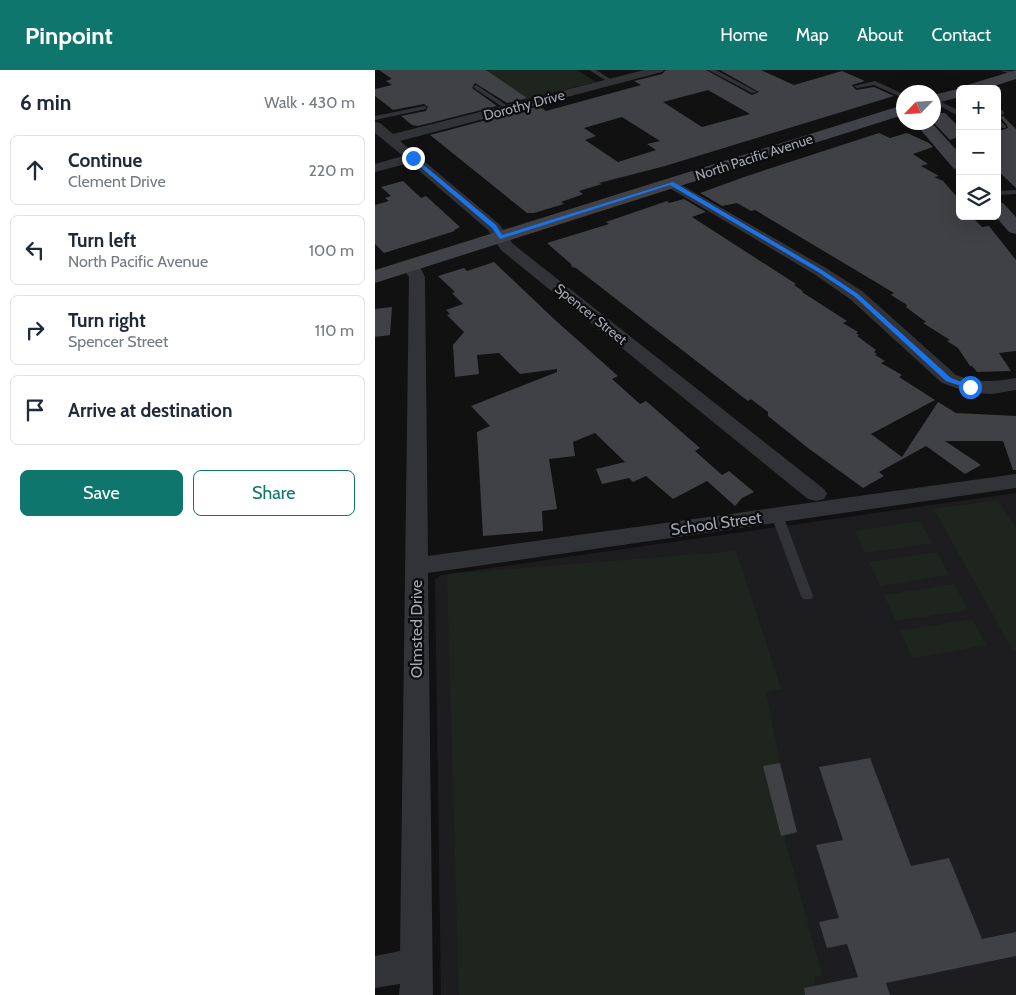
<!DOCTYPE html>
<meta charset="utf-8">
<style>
:root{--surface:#fff;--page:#f2f2f3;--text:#1f2937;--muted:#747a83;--line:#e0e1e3;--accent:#0f766e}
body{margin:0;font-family:Cabin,sans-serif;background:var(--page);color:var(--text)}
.controls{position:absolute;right:15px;top:15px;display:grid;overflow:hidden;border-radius:8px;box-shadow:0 5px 20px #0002}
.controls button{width:45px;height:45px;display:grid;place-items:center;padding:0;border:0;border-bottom:1px solid var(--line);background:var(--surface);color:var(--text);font:25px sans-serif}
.compass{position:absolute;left:521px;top:15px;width:45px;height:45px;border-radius:50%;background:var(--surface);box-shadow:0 5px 20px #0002;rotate:245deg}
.stop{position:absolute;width:15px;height:15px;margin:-11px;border:4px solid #1a73e8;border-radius:50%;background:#fff}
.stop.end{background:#1a73e8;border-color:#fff;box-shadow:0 1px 5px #0008}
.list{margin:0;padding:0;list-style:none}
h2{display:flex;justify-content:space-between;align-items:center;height:65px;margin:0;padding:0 20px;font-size:21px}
h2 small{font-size:16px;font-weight:400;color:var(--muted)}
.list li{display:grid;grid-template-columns:32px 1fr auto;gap:15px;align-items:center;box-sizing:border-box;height:70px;margin:0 10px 10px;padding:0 10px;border:1px solid var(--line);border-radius:8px}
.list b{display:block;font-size:19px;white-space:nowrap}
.list p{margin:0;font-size:16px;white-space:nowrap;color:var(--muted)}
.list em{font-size:16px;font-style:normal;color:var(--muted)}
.actions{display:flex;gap:10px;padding:15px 20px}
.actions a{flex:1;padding:11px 0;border:1px solid var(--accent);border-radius:8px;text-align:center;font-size:18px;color:var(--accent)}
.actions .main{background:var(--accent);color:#fff}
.icon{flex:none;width:28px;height:28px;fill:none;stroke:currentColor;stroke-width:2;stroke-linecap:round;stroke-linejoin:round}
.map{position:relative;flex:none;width:641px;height:925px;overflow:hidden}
header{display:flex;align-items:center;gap:30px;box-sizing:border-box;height:70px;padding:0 25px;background:var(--accent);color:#fff}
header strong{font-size:24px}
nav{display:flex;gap:28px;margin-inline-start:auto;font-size:18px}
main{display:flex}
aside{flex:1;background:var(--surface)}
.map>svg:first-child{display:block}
</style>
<header>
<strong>Pinpoint</strong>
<nav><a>Home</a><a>Map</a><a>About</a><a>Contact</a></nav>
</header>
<main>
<aside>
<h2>6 min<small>Walk · 430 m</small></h2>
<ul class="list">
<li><svg class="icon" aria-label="ahead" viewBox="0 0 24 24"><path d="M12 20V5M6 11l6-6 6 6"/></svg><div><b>Continue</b><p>Clement Drive</p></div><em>220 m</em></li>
<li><svg class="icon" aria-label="left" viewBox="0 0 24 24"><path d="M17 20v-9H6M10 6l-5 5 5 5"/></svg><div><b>Turn left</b><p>North Pacific Avenue</p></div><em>100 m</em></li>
<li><svg class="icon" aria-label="right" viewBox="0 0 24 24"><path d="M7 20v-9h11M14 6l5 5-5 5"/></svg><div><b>Turn right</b><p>Spencer Street</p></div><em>110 m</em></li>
<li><svg class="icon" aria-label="arrive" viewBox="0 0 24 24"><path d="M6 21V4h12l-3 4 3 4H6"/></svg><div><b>Arrive at destination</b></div></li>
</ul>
<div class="actions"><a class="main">Save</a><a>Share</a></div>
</aside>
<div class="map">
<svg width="641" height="925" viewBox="0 0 641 925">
<rect width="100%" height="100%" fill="#111112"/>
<polygon fill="#1d1d1f" points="641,423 641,925 66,925 60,510 66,505"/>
<g fill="#1e251f">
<polygon points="117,0 202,0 221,12 136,33 96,5"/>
<polygon points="623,430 641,458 641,581 638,581 559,439"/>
<polygon points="545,451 557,473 490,483 480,461"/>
<polygon points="361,481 406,619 391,622 411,725 423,763 409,766 447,905 441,906 439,911 443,925 84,925 72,504"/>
<polygon points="562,482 574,505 505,516 494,492"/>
<polygon points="579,514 593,540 521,551 509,525"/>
<polygon points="597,549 611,575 538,588 525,561"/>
</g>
<g fill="#404145" fill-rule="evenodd">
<polygon points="4,0 111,0 152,28 132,33 100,13 97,18 122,36 43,56 37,55 26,46 51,41 53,37 49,34 18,40 0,26 0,19 17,15 11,11 17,9"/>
<path d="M291,0H331L377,25L384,22L345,0H386L419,15L467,1L490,11L477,15L481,20L499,17L519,26L290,96L224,113L227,114L204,121L208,124L206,125L186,132L189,134L159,143H152L55,65L164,36L171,41L266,15L259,11L287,4ZM333,20L375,44L327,57L288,32ZM247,47L285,71L272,74L281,80L243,92L210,70L221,66L209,58Z"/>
<polygon points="558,43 570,43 585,58 585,66 575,70 558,52"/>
<polygon points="628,46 641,59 641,118 622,100 622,56 627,60 633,58 632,55 625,47"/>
<polygon points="504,63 515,68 532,63 554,73 558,77 538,84 553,94 546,96 564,106 559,107 568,111 583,128 581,130 585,134 585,146 596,146 607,157 614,156 641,190 641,281 624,283 636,301 602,302 597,296 595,296 583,278 572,271 575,270 548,253 551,252 531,237 532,235 516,225 519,223 380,140 376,141 362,133 347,136 325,123 372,106"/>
<polygon points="28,111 46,128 51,126 85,157 79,160 80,161 9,183 0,174 0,135 14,131 10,128 16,126 6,117"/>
<polygon points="309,129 331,142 317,147 421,214 419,215 428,221 427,222 472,251 468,253 483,262 481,263 484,265 482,266 501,280 499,282 502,284 500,285 510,291 506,293 527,305 524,307 560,330 496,364 527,387 563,332 581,343 641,346 641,400 638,400 628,371 570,371 606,395 590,404 551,376 504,402 509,406 488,418 433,378 393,346 393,342 376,329 373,331 201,198 197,197 196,194 172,173 234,154 231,152 292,131 294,133"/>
<polygon points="119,192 179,249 243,306 237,309 265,334 271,331 325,378 320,381 347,405 354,401 379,422 367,428 360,436 332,411 298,429 271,406 258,412 254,408 227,414 221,399 250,392 220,363 198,372 200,386 174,389 182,439 167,441 168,461 108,466 102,362 115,356 96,336 182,302 182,299 145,304 124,283 102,285 104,304 80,307 78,275 89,262 72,245 75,244 71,240 88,234 77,223 80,222 63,206 89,198 92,201"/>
<polygon points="17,237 15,265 0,267 0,239"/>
<polygon points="495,688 536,796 574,788 607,869 641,862 641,886 511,913 515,925 430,925 429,918 483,907 472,874 452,878 444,852 464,848 441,775 468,770 444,697"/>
<polygon points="405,693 422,762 406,766 388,696"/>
</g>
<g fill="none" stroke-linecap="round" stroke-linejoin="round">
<g fill="#323337" fill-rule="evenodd">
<polygon points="214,0 221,0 240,12 235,13"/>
<polygon points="333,0 341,0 382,22 377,23"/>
<polygon points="626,0 641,2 641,6 627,1"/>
<polygon points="500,11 528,24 528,28 499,15 482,18 479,16"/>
<polygon points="101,15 103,16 137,39 132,40 99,18 98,17"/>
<polygon points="558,28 585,41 585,47 558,32"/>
<polygon points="49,36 51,37 51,39 0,50 0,46"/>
<polygon points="622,36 629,42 629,44 622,46"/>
<polygon points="622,47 631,56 631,58 627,58 622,53"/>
<polygon points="641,120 641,124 622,125 622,121"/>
<polygon points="402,441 408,445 438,526 436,529 428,529 426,526 396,445"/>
</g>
<g fill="#323337" fill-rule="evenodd">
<polygon points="269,0 289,0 287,2 25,71 124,154 138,174 449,419 452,424 449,429 441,431 433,429 126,180 113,160 35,93 0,102 0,94 28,86 0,63 0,52 5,53 18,64"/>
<path d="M296,109L451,198L487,221L581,305C602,313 619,312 641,308V320L617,324L595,323L567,313L475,229L439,204L291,116L289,113L291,110Z"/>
<polygon points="34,191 45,197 50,207 53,486 641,404 641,418 53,503 58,925 24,925 25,914 0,918 0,886 25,881 34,207 26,196 28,193"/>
</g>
<g fill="#404247" fill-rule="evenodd">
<polygon points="641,0 641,9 610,19 585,19 585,27 558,34 558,25 587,18 589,16"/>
<polygon points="528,35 528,45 0,213 0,200"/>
<polygon points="539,52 556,52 585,84 585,100 579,99"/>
<polygon points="622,132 628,133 641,147 641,164 634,162 620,146 622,146"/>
</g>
</g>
<polygon fill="#1a73e8" points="36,87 39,87 121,155 127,165 298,112 447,200 483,224 576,308 599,317 595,319 571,311 479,226 443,202 295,115 125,169 117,158 36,89"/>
<g text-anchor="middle" stroke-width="4.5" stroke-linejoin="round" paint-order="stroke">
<g font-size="14" fill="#a3a7b3" stroke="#0c0c0d">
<text transform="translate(149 35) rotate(-15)" y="5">Dorothy Drive</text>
<text transform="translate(379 87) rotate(-18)" y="5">North Pacific Avenue</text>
<text transform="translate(216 244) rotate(39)" y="5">Spencer Street</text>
</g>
<g font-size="16" fill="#a3a7b3" stroke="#0c0c0d">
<text transform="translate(341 453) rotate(-8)" y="6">School Street</text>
<text transform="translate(41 559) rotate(-90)" y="6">Olmsted Drive</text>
</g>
</g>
</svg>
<div class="controls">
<button>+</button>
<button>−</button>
<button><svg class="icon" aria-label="layers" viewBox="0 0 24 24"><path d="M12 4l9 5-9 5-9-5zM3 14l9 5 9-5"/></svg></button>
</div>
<svg class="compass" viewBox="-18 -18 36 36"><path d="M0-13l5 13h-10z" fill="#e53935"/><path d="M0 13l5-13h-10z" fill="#747a83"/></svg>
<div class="stop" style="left:595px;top:317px"></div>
<div class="stop end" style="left:38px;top:88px"></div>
</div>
</main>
